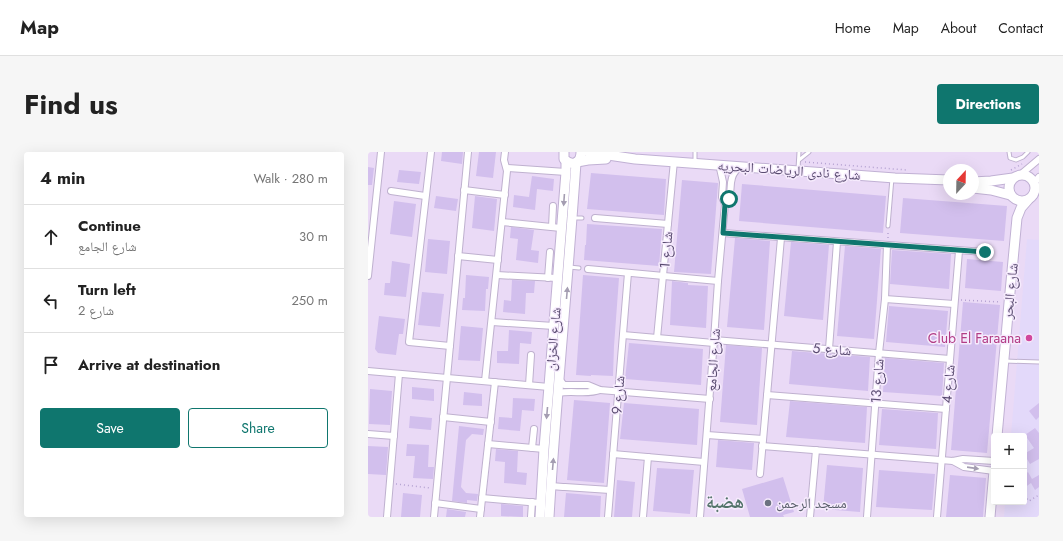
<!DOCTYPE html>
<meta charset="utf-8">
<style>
:root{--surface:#fff;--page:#f6f6f6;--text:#222;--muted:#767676;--line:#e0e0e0;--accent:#0f766e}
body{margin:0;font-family:Jost,"Noto Naskh Arabic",sans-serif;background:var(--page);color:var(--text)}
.controls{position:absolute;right:12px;bottom:12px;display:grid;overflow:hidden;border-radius:4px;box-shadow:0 4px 16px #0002}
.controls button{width:36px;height:36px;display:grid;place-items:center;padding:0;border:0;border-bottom:1px solid var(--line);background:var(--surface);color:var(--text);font:20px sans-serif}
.compass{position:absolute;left:575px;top:12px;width:36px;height:36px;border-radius:50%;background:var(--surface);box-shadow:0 4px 16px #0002;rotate:22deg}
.stop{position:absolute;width:12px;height:12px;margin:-9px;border:3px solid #0f766e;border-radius:50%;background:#fff}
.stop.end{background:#0f766e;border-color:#fff;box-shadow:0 1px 4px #0008}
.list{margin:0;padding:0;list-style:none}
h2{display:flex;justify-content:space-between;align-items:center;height:52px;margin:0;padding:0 16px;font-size:17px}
h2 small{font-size:13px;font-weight:400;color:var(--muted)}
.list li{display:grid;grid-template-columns:26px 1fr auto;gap:12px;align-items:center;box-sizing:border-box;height:64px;padding:0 16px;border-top:1px solid var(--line)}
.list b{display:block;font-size:15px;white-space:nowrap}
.list p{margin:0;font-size:13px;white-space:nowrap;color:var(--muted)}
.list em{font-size:13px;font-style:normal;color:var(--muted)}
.actions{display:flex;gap:8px;padding:12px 16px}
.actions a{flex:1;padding:9px 0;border:1px solid var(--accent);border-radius:4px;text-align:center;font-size:14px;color:var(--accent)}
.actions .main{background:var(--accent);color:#fff}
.icon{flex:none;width:22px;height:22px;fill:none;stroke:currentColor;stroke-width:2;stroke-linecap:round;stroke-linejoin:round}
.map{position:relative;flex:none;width:671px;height:365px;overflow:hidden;border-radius:4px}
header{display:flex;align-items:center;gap:24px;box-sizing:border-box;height:56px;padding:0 20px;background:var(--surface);border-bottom:1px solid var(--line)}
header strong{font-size:19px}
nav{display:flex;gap:22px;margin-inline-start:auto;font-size:14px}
.intro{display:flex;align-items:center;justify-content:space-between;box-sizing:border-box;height:96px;padding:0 24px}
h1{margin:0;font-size:28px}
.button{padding:10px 18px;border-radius:4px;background:var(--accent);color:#fff;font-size:14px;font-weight:700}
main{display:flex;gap:24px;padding:0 24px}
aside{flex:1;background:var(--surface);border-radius:4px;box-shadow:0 4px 16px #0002}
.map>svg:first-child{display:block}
</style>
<header>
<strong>Map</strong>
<nav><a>Home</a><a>Map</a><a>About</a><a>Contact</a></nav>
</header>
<div class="intro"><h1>Find us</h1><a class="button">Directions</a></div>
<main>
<aside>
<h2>4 min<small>Walk · 280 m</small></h2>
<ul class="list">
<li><svg class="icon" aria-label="ahead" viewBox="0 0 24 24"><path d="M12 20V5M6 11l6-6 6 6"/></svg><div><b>Continue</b><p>شارع الجامع</p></div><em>30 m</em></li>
<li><svg class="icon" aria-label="left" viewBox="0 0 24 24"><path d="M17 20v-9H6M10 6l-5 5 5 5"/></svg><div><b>Turn left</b><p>شارع 2</p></div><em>250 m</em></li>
<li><svg class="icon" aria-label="arrive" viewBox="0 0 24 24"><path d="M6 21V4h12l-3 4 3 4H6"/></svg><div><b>Arrive at destination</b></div></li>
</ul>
<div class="actions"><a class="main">Save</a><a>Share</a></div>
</aside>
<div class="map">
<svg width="671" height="365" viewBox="0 0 671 365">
<rect width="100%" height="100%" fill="#f2e5fa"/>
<path fill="#eadaf6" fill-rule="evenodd" d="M0,0H671V365H0ZM581,18H605V42H581ZM626,284H656V350H626Z"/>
<polygon fill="#e3d9fa" points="659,87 671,88 671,365 636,365 637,350 656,350 656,284 643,284"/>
<g fill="#d2bfed">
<polygon points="74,0 95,0 94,12 73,9"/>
<polygon points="111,0 128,0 125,26 108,24"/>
<polygon points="0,15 6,16 4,33 0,33"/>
<polygon points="31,18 53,20 51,32 29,30"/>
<polygon points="223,21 298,27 296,63 219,57"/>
<polygon points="164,24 186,27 185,39 169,37 167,58 145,55 146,43 161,45"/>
<polygon points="314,28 350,31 343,122 306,120"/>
<polygon points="374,32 518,44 515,81 371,69"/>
<polygon points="68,44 90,47 88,59 66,56"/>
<polygon points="107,44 129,47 126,79 104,76"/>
<polygon points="535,46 639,54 636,89 532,81"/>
<polygon points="26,49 48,52 44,85 22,82"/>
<polygon points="219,72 294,77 291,114 216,108 217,93 218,93"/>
<polygon points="143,75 166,78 163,98 171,99 170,111 148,108 150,87 142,86"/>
<polygon points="367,86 402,89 396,178 359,175"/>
<polygon points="60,87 82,89 79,122 57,120"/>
<polygon points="423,90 461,93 455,168 416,164"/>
<polygon points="477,94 513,97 506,187 469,184"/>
<polygon points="524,98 583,102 581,137 522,132"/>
<polygon points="599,107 635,110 633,139 597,136"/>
<polygon points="24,109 42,112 38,145 16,143 17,131 22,131"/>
<polygon points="98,123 121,125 120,137 118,137 117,159 94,158 95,146 97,146"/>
<polygon points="215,123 251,126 246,194 245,224 223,223 223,224 208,223"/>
<polygon points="144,128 167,129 166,141 158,141 157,162 135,160 136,148 143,149"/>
<polygon points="304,129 320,131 320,133 340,134 338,176 302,173"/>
<polygon points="54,140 76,142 72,175 50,173"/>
<polygon points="595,150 632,153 619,301 583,298"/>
<polygon points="521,154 580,159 577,195 518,190"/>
<polygon points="11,164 37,167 35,182 31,182 28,203 10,201 7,197"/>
<polygon points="93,174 115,176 112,209 90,208"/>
<polygon points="141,178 164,180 163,192 152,191 151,212 129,211 129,199 140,199"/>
<polygon points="261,191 335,197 333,233 257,227"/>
<polygon points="358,193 394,196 389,273 352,270"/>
<polygon points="424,199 502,205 500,239 421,232"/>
<polygon points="517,206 576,211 574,244 515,240"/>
<polygon points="44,235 66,237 66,249 44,247"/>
<polygon points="2,237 24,239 22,273 1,272"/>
<polygon points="96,240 114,242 114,254 95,253"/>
<polygon points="145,246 167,247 166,259 154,258 152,279 130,277 131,265 144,266"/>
<polygon points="206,248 242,251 236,331 199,328"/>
<polygon points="422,249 499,255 497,291 418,285"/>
<polygon points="256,251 331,257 329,293 252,287"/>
<polygon points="671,251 671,265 668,268 661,259"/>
<polygon points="514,257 570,261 568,297 511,293"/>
<polygon points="42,264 64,266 63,278 41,276"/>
<polygon points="91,274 116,277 115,283 104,282 98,288 93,335 98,341 110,342 109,349 99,348 99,351 84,349"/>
<polygon points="667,276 671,281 671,307 662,312 656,302 666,296 657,283"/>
<polygon points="350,288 386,291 384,318 348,315"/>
<polygon points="39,292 61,293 60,315 66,315 65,327 45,326 47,304 38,304"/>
<polygon points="0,294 20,295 18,323 0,322"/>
<polygon points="128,297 150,299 149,320 159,321 158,333 136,331 137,310 127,309"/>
<polygon points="459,313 495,316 492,360 455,357"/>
<polygon points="289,316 326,318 322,362 285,359"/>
<polygon points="511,318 567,322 564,358 508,355"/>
<polygon points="660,320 664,327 671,323 671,335 667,338 663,331 656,336 656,323"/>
<polygon points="582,323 618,326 615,365 578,365"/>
<polygon points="415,325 426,360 415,363 416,365 382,365 374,337"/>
<polygon points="249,328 267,330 264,365 246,365"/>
<polygon points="35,341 54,343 52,365 33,365"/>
<polygon points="198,341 233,344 232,365 196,365"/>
<polygon points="133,352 155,354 155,365 133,364"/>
<polygon points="79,357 98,360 97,365 78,365"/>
</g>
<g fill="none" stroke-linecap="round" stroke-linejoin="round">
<defs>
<g id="lane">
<polyline points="641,0 642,6 648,8 655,5 660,0"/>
<polyline points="431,8 441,0"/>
<polyline points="327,10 327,0"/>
<polyline points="430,17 431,0"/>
<polyline points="206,66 214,66"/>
<polyline points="520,74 524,26"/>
<polyline points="201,115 211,116"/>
<polyline points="637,209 671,210"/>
</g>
<g id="street">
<polyline points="63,0 41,190 82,194"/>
<polyline points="139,16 198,20"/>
<polyline points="652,23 671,7"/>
<polyline points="666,31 671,25"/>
<polyline points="96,38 137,43"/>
<polyline points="23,39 57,44"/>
<path d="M357,52C365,44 361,35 364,26C365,21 369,18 371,14"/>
<polyline points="227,66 300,72"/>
<polyline points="134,70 193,76"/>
<polyline points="184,75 185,54"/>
<polyline points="355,81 617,100"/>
<polyline points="90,104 130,108"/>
<polyline points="220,117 350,129"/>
<polyline points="129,123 189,126"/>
<polyline points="0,124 13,0"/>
<polyline points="180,126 182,100"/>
<polyline points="517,147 586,152"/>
<polyline points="124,170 186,174"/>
<polyline points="255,183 346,191"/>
<polyline points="289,186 306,9"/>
<polyline points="346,188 582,207"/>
<polyline points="461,197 469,90"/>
<polyline points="0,219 181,235"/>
<polyline points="192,228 196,233 220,233 232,238 342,247"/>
<polyline points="117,229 139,19 136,8 137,0"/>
<polyline points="161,233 163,203"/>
<path d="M191,241C204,238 219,243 232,238"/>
<polyline points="399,243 578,257"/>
<polyline points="75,265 123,270"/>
<polyline points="0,282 26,284"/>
<polyline points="339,283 395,287"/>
<polyline points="120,292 176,297"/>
<polyline points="394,294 585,309 595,307 626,309"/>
<polyline points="164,296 166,277"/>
<polyline points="245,302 336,310"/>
<polyline points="585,309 596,315 626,319"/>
<polyline points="392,322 413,86"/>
<polyline points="183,334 195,335"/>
<polyline points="197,335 242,338"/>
<polyline points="114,346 172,351"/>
<polyline points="67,351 113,357"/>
<polyline points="19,365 31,222"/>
<polyline points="66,365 100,0"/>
<polyline points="112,365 127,230"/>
<polyline points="163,365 164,350"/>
<polyline points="240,365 260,121"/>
<polyline points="275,365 280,305"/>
<polyline points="332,365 346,188 350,129 357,52 354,45 355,30 351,12"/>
<polyline points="442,365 448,298"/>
<polyline points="499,365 511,201 517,147 519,93"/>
<polyline points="569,365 591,99"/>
</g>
<g id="secondary">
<path d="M196,0V7C204,15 213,11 213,0"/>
<polyline points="220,0 267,7 527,26 581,28"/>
<polyline points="209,10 220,8 238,7"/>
<circle cx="654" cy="36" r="13"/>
<polyline points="605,30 623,29 645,26"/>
<polyline points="605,36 623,38 642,43"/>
<polyline points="629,284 641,151 649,66 653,56 660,48"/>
<polyline points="172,365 176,297 198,20 198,9"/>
<path d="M181,365C188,247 200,129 208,11"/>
<polyline points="622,365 626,319"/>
</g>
</defs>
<use href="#lane" stroke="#bfb1cf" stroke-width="5"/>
<use href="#street" stroke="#bfb1cf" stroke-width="8"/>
<use href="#secondary" stroke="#c1b1d4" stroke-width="11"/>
<g stroke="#b5a2d2" stroke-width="1.5" stroke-dasharray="1 3" stroke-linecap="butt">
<polyline points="437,10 539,18"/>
<polyline points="643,18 654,12"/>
<polyline points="520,86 520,78"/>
<polyline points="593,148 633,150"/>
<polyline points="28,332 62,336"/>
<polyline points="656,344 661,349 671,343"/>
</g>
<use href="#lane" stroke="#fff" stroke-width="3"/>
<use href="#street" stroke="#fff" stroke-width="6"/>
<use href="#secondary" stroke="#fff" stroke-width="9"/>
</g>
<defs><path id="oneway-solid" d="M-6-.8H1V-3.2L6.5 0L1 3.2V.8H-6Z"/></defs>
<g fill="#a49db1">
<use href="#oneway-solid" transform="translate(196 48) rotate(94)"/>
<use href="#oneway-solid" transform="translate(199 141) rotate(-85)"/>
<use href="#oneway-solid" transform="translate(179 261) rotate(95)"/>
<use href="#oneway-solid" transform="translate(185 312) rotate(-85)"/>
<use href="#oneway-solid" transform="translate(605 316) rotate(8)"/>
</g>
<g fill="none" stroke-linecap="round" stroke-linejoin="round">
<polyline stroke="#0f766e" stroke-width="5" points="361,47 357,52 355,81 617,100"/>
</g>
<circle fill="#d1479c" stroke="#f6ebfd" stroke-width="1.5" cx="661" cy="186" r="4"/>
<circle fill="#6b7280" stroke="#f6ebfd" stroke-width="1.5" cx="400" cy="351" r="4"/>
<g text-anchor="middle" stroke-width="3" stroke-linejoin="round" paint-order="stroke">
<g font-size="14" fill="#5a4c71" stroke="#f6ebfd">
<text transform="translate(421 18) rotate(4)" y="5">شارع نادى الرياضات البحريه</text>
<text transform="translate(298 98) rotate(-85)" y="5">شارع 1</text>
<text transform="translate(642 139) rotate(-84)" y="5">شارع البحر</text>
<text transform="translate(185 187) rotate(-85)" y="5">شارع الخزان</text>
<text transform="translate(464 197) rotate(4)" y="5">شارع 5</text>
<text transform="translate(345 208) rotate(-86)" y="5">شارع الجامع</text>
<text transform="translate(509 229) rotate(-86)" y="5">شارع 13</text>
<text transform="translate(580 232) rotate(-85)" y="5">شارع 4</text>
<text transform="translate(250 243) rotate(-85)" y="5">شارع 9</text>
</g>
<g font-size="14" fill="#b23c85" stroke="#f6ebfd" text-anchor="end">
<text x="653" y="191">Club El Faraana</text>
</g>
<g font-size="14" fill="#5b616d" stroke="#f6ebfd" text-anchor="start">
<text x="408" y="356">مسجد الرحمن</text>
</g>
<g font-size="18" font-weight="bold" fill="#527369" stroke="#f6ebfd">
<text x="357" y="356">هضبة</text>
</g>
</g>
</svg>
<div class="controls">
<button>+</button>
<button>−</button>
</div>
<svg class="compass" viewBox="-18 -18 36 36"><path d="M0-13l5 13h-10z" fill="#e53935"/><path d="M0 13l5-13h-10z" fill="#767676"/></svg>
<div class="stop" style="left:361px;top:47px"></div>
<div class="stop end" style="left:617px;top:100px"></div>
</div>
</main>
